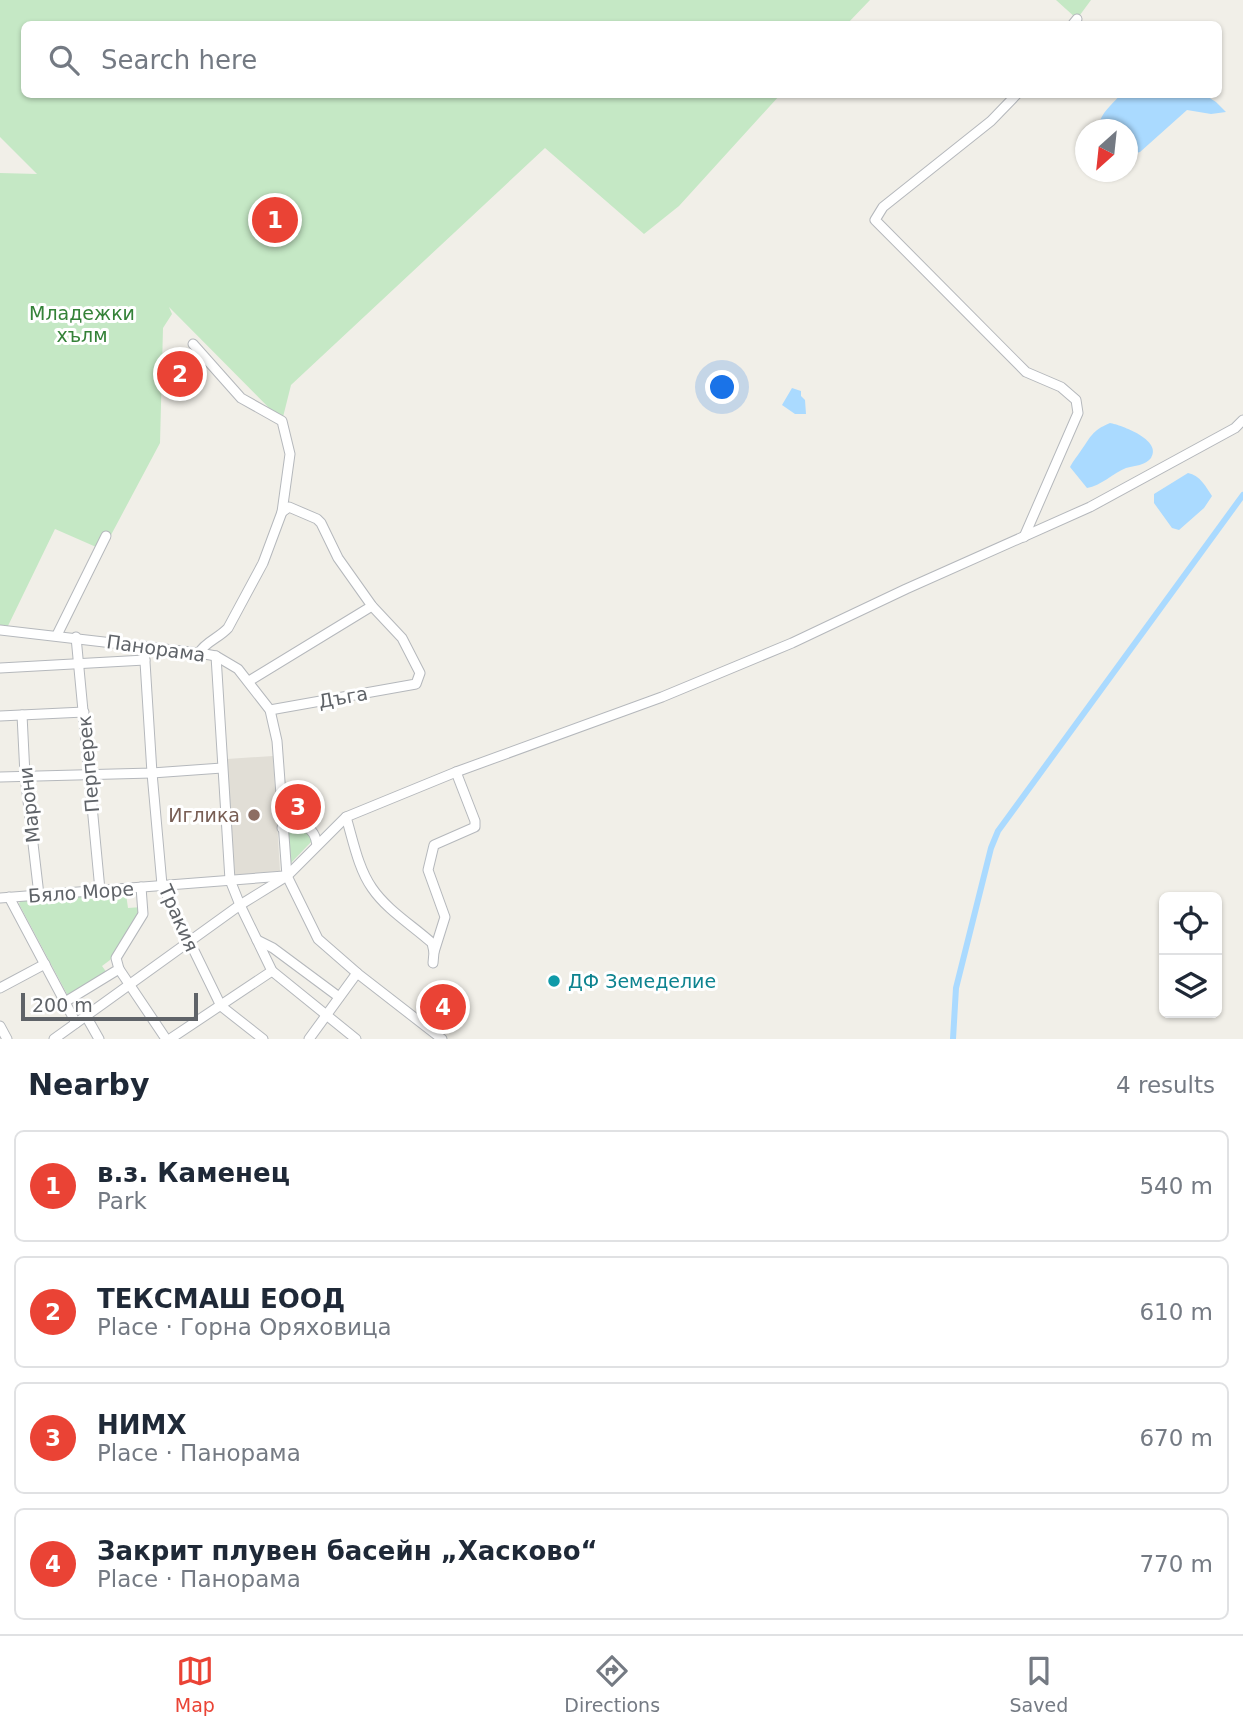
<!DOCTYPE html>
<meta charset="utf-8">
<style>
:root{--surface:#fff;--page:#f2f2f3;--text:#1f2937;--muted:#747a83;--line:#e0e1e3;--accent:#ea4335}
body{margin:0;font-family:"DejaVu Sans",sans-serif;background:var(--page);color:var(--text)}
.controls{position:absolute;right:21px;bottom:21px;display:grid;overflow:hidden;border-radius:10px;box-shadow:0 2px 5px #0004}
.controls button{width:63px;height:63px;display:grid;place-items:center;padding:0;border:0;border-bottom:2px solid var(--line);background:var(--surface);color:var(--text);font:35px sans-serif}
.compass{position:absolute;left:1075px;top:119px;width:63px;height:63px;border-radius:50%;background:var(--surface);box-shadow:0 2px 5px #0004;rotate:207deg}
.scale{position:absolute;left:21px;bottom:18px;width:177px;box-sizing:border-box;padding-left:7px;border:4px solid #5f6368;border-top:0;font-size:19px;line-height:24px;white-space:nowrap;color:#5f6368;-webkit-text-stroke:5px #fff;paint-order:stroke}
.you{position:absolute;left:723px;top:388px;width:24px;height:24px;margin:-18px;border:5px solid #fff;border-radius:50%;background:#1a73e8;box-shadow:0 0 0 10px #1a73e833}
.badge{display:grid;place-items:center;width:46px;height:46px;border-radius:50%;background:var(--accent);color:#fff;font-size:23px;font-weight:700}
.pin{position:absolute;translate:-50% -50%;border:4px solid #fff;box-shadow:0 2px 7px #0006}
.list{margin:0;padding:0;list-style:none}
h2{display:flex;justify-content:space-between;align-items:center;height:91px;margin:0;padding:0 28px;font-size:30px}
h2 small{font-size:23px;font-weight:400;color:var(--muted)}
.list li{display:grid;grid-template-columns:46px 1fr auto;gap:21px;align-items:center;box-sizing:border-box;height:112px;margin:0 14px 14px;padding:0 14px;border:2px solid var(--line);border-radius:10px}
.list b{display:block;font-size:26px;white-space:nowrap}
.list p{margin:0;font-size:23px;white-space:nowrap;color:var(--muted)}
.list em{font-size:23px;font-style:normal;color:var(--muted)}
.icon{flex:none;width:38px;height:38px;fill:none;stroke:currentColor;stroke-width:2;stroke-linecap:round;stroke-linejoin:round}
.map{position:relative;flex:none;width:1243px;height:1039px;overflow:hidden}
.search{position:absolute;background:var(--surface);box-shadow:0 2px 5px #0004;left:21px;right:21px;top:21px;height:77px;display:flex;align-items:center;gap:18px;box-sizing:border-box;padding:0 24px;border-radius:10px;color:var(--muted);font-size:26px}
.sheet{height:595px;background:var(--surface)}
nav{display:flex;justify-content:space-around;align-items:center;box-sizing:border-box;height:98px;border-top:2px solid var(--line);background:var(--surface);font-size:19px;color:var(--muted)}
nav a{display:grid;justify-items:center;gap:4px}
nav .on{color:var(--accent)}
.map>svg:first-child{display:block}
</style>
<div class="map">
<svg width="1243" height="1039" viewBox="0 0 1243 1039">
<rect width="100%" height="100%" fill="#f1efe8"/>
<polygon fill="#e1ded6" points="273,756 280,871 235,875 227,759"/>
<g fill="#c5e8c5">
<polygon points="0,0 870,0 847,24 24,24 24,94 780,95 679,206 644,234 545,148 291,385 282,421 169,307 172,314 163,328 160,443 103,550 55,529 6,630 0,630 0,173 37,174 0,137"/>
<polygon points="1056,0 1091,0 1077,19"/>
<polygon points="299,828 308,833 312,841 289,865 287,833 289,830"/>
<polygon points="126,894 128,908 142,907 142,913 110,960 102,966 107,973 68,996 19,904 20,901"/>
</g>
<g fill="#aadaff">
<path d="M1120,95H1205L1216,102L1226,112L1211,114L1187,110L1140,152L1132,154L1128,149V130L1099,129C1098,115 1112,105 1120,95Z"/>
<polygon points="792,388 801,391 801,396 805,400 806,414 795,414 782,405"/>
<path d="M1110,423C1121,425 1163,440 1151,458C1146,465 1134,466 1126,468C1113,473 1101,486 1087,488L1070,467C1073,461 1076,458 1080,452C1091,437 1091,431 1110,423Z"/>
<path d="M1188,473C1200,475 1206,487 1212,496L1204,508L1179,530L1172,528L1154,503V494Z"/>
</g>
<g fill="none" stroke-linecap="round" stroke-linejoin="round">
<polyline stroke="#aadaff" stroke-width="6" points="953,1039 956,988 991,848 998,831 1243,495"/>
<defs>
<g id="minor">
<polyline points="1073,24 1077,19"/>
<polyline points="1017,94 991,121 883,207 875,220 1026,372 1061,387 1076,400 1078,413 1024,537"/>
<path d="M193,344L241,398L282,421L290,454L282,512L263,563L228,628C219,638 205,642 199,653"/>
<polyline points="0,630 199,653 216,656 238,669 270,710 277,741 287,876 318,939 357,973 442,1039"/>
<polyline points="57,635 106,536"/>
<polyline points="76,637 100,890"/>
<polyline points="144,646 152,773 162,885 221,1006 263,1039"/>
<polyline points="216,656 230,880 240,905 272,971 356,1039"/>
<polyline points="0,668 145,660"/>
<polyline points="249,681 372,606"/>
<polyline points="270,710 416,684 420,673 402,638 372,606 338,558 321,523 317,519 289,507 282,512"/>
<polyline points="22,715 25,775 39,895"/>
<polyline points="0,716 84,712"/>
<polyline points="0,777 152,773 222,768"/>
<path d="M346,817C353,840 358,868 372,888C387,910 412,925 432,943L434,952"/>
<path d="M282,828C301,825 314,823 317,845"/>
<polyline points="9,897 76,1023"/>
<polyline points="0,898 284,876"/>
<polyline points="257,940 273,948 339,997"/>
<polyline points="433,963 434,952 445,917 428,870 434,845 475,827 475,821 456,772"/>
<polyline points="119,969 166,1039"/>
<polyline points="0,988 45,964"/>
<polyline points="65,1002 119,969 116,958 143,914 141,887"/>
<polyline points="86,1016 99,1039"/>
<polyline points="0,1026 7,1039"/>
<polyline points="54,1039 240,905 287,876 346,817 456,772 662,697 792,643 906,589 1090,507 1235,428 1243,420"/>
<polyline points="170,1039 272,971"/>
<polyline points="309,1039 357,973"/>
</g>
</defs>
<use href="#minor" stroke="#b5b8bc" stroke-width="11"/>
<use href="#minor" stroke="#fff" stroke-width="9"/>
</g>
<circle fill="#8d6e63" stroke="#fff" stroke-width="2.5" cx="254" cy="815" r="7"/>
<circle fill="#0f9aa8" stroke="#fff" stroke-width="2.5" cx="554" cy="981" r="7"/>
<g text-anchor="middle" stroke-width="6" stroke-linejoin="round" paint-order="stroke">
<g font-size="19" fill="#348238" stroke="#fff">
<text x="82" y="320">Младежки<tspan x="82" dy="22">хълм</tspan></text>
</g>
<g font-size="19" fill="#5f6368" stroke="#fff">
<text transform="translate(156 648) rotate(8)" y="7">Панорама</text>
<text transform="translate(343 697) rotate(-10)" y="7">Дъга</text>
<text transform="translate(88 764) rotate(-95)" y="7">Перперек</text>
<text transform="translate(29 805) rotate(-96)" y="7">Марони</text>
<text transform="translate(81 892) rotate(-4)" y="7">Бяло Море</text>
<text transform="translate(179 918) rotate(66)" y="7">Тракия</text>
</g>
<g font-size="19" fill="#785e54" stroke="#fff" text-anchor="end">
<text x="240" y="822">Иглика</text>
</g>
<g font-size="19" fill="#0d838f" stroke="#fff" text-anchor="start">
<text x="568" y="988">ДФ Земеделие</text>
</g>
</g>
</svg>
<div class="controls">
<button><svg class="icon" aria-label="locate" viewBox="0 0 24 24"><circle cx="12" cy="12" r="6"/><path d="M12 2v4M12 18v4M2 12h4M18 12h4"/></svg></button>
<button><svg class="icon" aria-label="layers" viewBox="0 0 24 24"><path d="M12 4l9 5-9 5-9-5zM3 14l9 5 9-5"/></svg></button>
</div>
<svg class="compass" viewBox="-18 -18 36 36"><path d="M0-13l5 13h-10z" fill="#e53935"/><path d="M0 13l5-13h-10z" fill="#747a83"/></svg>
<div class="scale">200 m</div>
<div class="you"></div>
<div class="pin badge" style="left:275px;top:220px">1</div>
<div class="pin badge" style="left:180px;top:374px">2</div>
<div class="pin badge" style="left:298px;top:807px">3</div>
<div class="pin badge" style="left:443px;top:1007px">4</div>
<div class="search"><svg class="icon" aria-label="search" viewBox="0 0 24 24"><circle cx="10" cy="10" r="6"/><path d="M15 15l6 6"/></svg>Search here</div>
</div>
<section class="sheet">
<h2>Nearby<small>4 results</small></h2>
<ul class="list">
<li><span class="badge">1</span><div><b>в.з. Каменец</b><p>Park</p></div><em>540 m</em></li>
<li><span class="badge">2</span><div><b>ТЕКСМАШ ЕООД</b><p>Place · Горна Оряховица</p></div><em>610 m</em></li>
<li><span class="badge">3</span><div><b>НИМХ</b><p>Place · Панорама</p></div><em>670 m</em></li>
<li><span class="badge">4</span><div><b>Закрит плувен басейн „Хасково“</b><p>Place · Панорама</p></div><em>770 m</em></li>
</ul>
</section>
<nav>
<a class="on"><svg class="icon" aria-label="map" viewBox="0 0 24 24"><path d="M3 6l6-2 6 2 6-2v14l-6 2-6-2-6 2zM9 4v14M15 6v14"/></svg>Map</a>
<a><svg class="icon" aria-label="directions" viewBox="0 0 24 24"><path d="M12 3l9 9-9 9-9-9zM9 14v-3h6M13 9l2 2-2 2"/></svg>Directions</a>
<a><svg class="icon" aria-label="saved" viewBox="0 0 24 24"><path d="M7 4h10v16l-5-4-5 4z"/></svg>Saved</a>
</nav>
